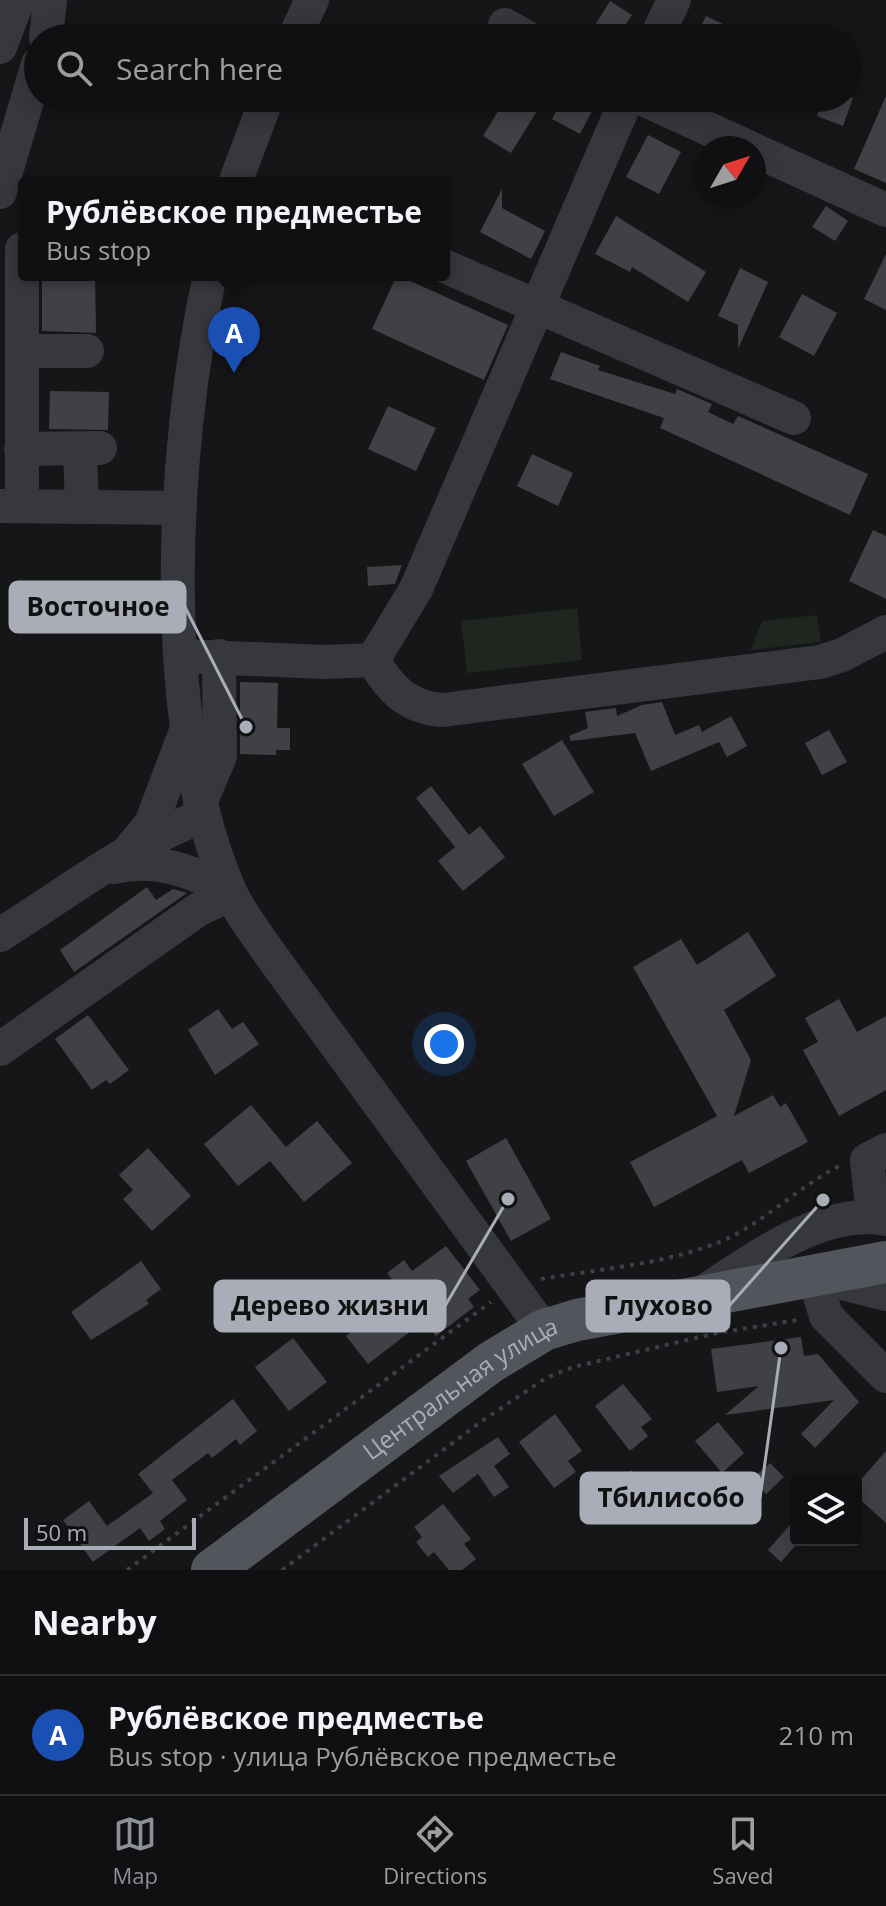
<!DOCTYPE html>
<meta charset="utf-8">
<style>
:root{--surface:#101012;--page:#1e1e20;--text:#f1f3f6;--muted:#9c9d9f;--line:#303032;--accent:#8c9099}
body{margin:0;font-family:"Open Sans",sans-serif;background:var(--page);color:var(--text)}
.controls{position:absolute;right:24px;bottom:24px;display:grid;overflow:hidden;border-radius:8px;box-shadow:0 4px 20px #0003}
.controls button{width:72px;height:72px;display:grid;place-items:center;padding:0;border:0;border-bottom:2px solid var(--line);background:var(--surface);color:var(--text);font:40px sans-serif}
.compass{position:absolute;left:694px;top:136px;width:72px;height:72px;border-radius:50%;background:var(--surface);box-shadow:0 4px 20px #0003;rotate:51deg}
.scale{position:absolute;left:24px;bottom:20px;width:172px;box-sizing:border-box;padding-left:8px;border:4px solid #a8adb8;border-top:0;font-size:22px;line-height:28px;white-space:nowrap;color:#a8adb8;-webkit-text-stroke:6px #111113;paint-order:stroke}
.you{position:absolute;left:444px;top:1044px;width:28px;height:28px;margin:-20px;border:6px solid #fff;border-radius:50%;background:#1a73e8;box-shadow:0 0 0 12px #1a73e833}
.badge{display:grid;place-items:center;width:52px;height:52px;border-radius:50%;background:var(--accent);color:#fff;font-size:26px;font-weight:700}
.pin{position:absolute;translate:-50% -66px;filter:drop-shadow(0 2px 4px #0008)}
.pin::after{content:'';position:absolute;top:42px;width:28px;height:24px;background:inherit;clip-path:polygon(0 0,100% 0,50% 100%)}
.popup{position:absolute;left:18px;top:177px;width:432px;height:104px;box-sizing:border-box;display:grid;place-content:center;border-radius:8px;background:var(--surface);filter:drop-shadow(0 2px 6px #0005);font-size:26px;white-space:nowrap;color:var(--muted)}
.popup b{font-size:30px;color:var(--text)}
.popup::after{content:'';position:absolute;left:50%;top:100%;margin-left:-16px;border:16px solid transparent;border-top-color:var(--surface)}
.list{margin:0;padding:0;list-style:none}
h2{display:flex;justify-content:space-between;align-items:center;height:104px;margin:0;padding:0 32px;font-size:34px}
h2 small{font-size:26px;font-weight:400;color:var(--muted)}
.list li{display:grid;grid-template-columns:52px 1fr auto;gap:24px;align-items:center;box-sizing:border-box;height:120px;padding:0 32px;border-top:2px solid var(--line)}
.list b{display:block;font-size:30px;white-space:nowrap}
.list p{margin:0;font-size:26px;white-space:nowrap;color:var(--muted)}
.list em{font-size:26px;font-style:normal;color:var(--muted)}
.icon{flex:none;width:44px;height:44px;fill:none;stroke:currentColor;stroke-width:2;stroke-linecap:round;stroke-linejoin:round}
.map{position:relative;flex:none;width:886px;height:1570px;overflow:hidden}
.search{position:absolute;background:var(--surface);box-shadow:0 4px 20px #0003;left:24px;right:24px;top:24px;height:88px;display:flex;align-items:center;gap:20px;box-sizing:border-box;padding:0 28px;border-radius:44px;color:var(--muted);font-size:30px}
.sheet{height:224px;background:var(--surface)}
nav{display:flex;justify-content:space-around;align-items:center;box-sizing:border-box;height:112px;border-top:2px solid var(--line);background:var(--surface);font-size:22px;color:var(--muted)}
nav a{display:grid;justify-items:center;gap:4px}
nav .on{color:var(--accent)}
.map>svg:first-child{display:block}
</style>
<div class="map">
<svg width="886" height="1570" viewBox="0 0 886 1570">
<rect width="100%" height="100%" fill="#161618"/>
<g fill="#1e261f">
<polygon points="577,608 582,660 467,673 461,621"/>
<polygon points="817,615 821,642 751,650 762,621"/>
</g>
<g fill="#404145">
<polygon points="610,1 632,15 617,38 587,38"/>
<polygon points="706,16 752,38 695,38"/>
<polygon points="886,96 886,183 854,169"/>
<polygon points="506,98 516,98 537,111 511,153 483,136"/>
<polygon points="564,98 582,98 595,105 580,134 552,119"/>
<polygon points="823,98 853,98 843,126 817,116"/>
<polygon points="648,135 681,152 659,194 626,177"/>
<polygon points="502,189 502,208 545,231 531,259 480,232"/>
<polygon points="826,206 848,221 835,241 812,227"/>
<polygon points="616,216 706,272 688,302 632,267 630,272 595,254"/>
<polygon points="886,254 886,310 864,299"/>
<polygon points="740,268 768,282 738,349 738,325 718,316"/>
<polygon points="42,275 95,275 96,333 42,331"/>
<polygon points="397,275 508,325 484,380 372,329"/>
<polygon points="802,294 837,313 814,356 779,337"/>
<polygon points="561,352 600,366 598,370 675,394 677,389 712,404 708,412 733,424 738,416 868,474 850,515 660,428 664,418 550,379"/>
<polygon points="50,391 109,392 108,430 49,429"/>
<polygon points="388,406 436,428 416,471 368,449"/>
<polygon points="532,454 573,473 558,506 517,486"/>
<polygon points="873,530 886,536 886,599 849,581"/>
<polygon points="402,565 395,584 368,586 367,567"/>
<polygon points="240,682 278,683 277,728 290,728 290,750 276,750 276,755 240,754"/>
<polygon points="662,702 675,735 699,725 702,732 731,716 747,746 727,757 719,742 651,771 635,733 571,741 569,736 588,728 585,712 616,708 617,716 642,705"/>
<polygon points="829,730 847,762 822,775 805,743"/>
<polygon points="562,740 594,792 554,816 522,764"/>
<polygon points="431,786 469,835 480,826 505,857 463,891 438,861 455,847 416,798"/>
<polygon points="147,887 156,900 173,889 187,893 74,972 60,950"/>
<polygon points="748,932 776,976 724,1010 751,1060 734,1116 773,1095 780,1107 786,1103 808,1142 749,1173 742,1160 654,1207 630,1162 717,1116 633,967 681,939 697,965"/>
<polygon points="839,999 857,1032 886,1016 886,1090 839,1116 803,1050 818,1042 805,1018"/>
<polygon points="218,1009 232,1029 243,1022 259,1044 215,1075 188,1030"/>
<polygon points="88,1015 129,1070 110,1084 106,1080 92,1090 55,1039"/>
<polygon points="251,1105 286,1147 317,1121 352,1163 304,1202 270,1161 238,1186 204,1144"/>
<polygon points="506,1138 551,1219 511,1241 466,1161"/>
<polygon points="148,1148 191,1196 152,1231 123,1199 133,1190 119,1175"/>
<polygon points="446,1246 480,1290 468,1299 474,1307 436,1336 424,1321 368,1364 346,1336 402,1293 387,1273 404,1260 412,1271"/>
<polygon points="141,1261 161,1289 146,1300 149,1304 91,1340 71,1312"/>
<polygon points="801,1337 804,1356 818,1354 859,1402 815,1448 801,1434 834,1400 725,1415 759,1386 717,1392 711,1349"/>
<polygon points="293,1338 327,1382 289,1411 255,1367"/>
<polygon points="623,1384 652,1419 641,1427 648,1436 630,1451 595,1406"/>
<polygon points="233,1399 257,1431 240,1445 236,1439 212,1458 208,1453 172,1480 187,1500 160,1521 165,1529 149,1541 140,1528 93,1562 63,1520 89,1501 107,1526 153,1493 138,1474"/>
<polygon points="555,1414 582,1451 568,1461 576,1472 554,1488 519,1442"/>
<polygon points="718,1422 744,1453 722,1473 695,1441"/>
<polygon points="498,1437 510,1454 494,1466 509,1487 494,1497 478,1474 453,1493 439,1476"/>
<polygon points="886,1451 886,1523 856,1496 856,1485"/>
<polygon points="770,1463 784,1477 766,1494 752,1479"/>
<polygon points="631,1470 652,1496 637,1508 616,1483"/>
<polygon points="443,1504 471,1539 464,1544 476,1559 462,1570 449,1570 434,1552 428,1557 416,1542 422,1537 414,1527"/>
<polygon points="796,1518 796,1545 781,1562 768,1550"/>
</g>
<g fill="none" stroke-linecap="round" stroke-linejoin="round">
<g stroke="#3d3f44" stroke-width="4" stroke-dasharray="4 6" stroke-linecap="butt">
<path d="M541,1279C600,1269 666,1264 722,1241C765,1222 799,1186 841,1165"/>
<polyline points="127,1570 491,1302"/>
<polyline points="282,1570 482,1421 546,1378 573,1367 717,1333 798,1320"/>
</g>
<g stroke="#37383d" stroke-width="34">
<polyline points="505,25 528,38"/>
<polyline points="46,38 50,0"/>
<polyline points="294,38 312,0"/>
<polyline points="656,38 674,0"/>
<polyline points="0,47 18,0"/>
<polyline points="641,98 750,148"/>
<polyline points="754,150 886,210"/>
<polyline points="235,183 267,98"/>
<polyline points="0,192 38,64"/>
<polyline points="22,249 22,506"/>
<polyline points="444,266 794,418"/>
<path d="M210,275C171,452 157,718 228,887C238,911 256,933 270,954L544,1330"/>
<polyline points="22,351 87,351"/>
<polyline points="21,449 100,448"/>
<polyline points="80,449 82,507"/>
<polyline points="0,506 180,508"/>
<polyline points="181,656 324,662 373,660 416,589 627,98"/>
<path d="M373,660C390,689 408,708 443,710L820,662L842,655L886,632"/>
<polyline points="200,803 220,756 219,656"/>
<polyline points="131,848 151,824 186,731"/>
<path d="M114,867C156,857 189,872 228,887"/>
<path d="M0,935C65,894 131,843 203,816"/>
<polyline points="0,1049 199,909 231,895"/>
<polyline points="873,1217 867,1160 886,1150"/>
<path d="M702,1293C753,1260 821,1207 886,1219"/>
<polyline points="886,1294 814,1276 826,1316 886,1376"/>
</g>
<path stroke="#53555c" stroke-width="42" id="s1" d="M212,1570L491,1362L544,1330L577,1320L886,1262"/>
</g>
<g text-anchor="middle" stroke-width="6" stroke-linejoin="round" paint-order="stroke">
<g font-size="24" fill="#a8adb8" stroke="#111113">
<text dy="8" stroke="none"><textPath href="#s1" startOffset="308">Центральная улица</textPath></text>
</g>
</g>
<path fill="none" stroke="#a8adb8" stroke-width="3" d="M246 727L185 607M823 1200L729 1306M508 1199L445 1306M781 1348L760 1498"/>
<g fill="#a8adb8" stroke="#111113" stroke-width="3">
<circle cx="246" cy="727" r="8"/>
<circle cx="823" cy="1200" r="8"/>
<circle cx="508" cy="1199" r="8"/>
<circle cx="781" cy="1348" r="8"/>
</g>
<g fill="#a8adb8" stroke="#a8adb8" stroke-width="3">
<rect x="10" y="582" width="175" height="50" rx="8"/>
<rect x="587" y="1281" width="142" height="50" rx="8"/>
<rect x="215" y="1281" width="230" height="50" rx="8"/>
<rect x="581" y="1473" width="179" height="50" rx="8"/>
</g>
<g font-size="26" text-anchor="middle" font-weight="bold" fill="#111">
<text x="98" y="616">Восточное</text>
<text x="658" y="1315">Глухово</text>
<text x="330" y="1315">Дерево жизни</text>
<text x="671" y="1507">Тбилисобо</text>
</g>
</svg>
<div class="controls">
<button><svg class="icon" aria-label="layers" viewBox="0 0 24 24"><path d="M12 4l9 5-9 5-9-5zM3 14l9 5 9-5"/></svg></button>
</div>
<svg class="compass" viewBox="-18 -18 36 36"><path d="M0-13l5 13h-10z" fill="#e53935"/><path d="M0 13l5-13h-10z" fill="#9c9d9f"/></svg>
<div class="scale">50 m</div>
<div class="you"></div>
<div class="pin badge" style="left:234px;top:373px;background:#1a4fb4">A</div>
<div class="popup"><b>Рублёвское предместье</b>Bus stop</div>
<div class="search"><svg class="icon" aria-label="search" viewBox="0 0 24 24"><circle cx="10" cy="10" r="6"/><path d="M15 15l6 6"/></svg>Search here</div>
</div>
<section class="sheet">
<h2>Nearby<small></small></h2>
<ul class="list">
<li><span class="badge" style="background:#1a4fb4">A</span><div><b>Рублёвское предместье</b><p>Bus stop · улица Рублёвское предместье</p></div><em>210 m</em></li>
</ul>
</section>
<nav>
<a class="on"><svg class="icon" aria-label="map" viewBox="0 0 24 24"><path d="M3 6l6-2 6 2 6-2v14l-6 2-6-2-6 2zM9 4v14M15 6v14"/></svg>Map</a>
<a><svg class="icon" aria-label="directions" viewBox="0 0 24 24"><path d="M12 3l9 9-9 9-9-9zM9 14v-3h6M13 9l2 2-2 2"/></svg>Directions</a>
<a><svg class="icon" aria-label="saved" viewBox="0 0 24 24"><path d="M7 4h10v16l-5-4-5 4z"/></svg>Saved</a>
</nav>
